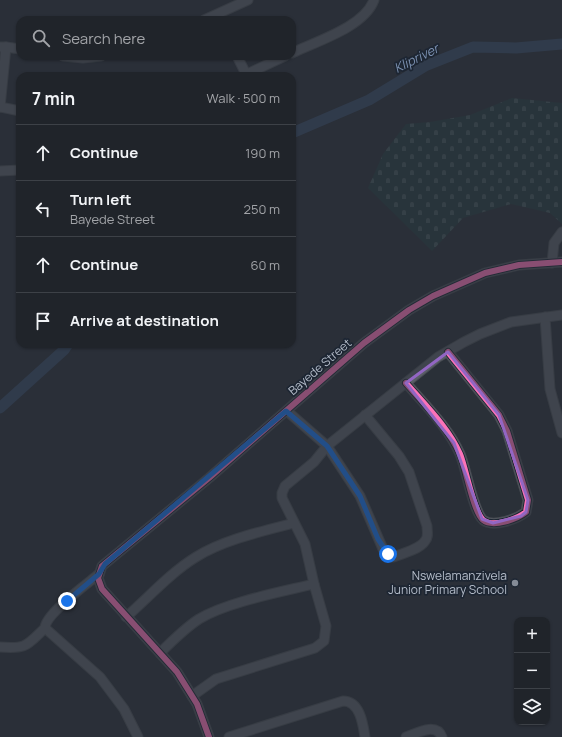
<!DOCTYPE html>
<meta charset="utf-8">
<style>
:root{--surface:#20242a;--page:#282c32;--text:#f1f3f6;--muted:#a2a4a8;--line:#3d4147}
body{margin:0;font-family:Manrope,sans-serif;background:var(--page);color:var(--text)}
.controls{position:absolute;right:12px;bottom:12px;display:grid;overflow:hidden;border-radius:8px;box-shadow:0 1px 3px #0004}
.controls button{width:36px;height:36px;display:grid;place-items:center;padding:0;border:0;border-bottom:1px solid var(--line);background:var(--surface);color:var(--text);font:20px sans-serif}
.stop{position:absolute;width:12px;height:12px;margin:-9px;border:3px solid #1a73e8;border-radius:50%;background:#fff}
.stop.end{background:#1a73e8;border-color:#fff;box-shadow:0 1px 4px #0008}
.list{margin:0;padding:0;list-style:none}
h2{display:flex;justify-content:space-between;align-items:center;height:52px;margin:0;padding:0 16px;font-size:17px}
h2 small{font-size:13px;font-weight:400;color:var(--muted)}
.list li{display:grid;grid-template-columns:26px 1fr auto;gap:12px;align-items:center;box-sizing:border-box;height:56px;padding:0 16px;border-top:1px solid var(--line)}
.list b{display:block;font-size:15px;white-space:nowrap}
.list p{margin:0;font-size:13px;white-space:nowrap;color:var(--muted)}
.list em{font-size:13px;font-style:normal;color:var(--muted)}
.icon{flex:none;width:22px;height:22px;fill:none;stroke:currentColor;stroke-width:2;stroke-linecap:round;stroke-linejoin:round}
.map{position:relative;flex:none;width:562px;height:737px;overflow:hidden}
.search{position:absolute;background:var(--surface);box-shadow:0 1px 3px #0004;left:16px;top:16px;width:280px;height:44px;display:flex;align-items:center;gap:10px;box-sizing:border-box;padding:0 14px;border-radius:12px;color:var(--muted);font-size:15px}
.panel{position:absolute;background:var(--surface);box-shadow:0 1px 3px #0004;left:16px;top:72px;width:280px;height:276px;border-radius:12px}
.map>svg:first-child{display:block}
</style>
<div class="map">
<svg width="562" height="737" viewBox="0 0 562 737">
<defs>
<pattern id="cemetery-stones" width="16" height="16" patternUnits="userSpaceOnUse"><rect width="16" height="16" fill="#273a3e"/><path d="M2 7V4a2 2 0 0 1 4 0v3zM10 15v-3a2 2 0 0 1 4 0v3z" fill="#445559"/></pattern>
</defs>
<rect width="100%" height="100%" fill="#2a3038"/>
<polygon fill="url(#cemetery-stones)" points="512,98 562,103 562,224 550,213 511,204 463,218 432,251 368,188 383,154 406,124 430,122 470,115"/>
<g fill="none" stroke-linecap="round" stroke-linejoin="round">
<g stroke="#394963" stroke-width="11">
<polyline points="292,133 369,100 425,66 473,47 516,48 562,44"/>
<polyline points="0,408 64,350 68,344"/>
</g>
<defs>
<g id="minor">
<polyline points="204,20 248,0"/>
<polyline points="0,47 6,47 0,107"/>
<polyline points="6,47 20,49"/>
<path d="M292,53C317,41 364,27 374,0"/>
<polyline points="63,56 83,58 101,56"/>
<polyline points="237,56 246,74"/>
<polyline points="243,76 285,56"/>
<polyline points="0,107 20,111"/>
<polyline points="0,171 20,170"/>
<polyline points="552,263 554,243 562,232"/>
<polyline points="545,317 550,389 562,433"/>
<path d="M406,383C425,405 448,427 460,454C466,468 473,511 483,520C493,528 517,519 526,512L528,500L507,431L499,415L448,352"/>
<path d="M287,411L327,446L360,496L383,549L393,557C402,554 420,549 425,541C429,537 427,531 427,526L409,472L399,456L365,415"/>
<path d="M99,574C87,584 45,614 45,628L100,677L124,709L138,737"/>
<path d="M126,617C149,597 170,573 196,557C223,540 263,531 294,523"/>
<path d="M0,647C27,649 26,646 45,628"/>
<path d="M160,653C172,641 185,628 199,619C227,602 281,592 314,584"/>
<polyline points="192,696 216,679 315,648 324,641 326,626 314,584 305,544 282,498 282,493 285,486 314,462 327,446 438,357 464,342 480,334 511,322 562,315"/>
<polyline points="209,737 197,704 177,672 102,589 98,578 102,566 209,478 364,343 409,310 433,296 485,273 519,265 562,262"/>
<path d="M229,737L343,701C360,701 363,724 365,737"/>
<path d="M406,737C417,733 436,722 442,737"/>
</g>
</defs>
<use href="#minor" stroke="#484c53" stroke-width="11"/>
<use href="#minor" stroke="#5a5e66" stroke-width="9"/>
<defs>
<g id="cycleway">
<path d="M406,383C425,405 448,427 460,454C466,468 473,511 483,520C493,528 517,519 526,512L528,500L507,431L499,415L448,352"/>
<polyline points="209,737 197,704 177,672 102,589 98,578 102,566 209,478 364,343 409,310 433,296 485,273 519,265 562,262"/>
</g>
</defs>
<use href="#cycleway" stroke="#1d2633" stroke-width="8"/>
<use href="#cycleway" stroke="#fb73b8" stroke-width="6"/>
</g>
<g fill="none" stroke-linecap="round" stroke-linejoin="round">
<polyline stroke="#1a73e8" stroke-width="5" points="67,601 99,574 105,564 286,411 327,446 360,496 378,539 388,554"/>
</g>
<path d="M0 0H562V737H0ZM448,352L499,415L528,500L526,512L521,516L493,523L482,519L454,443L406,383Z" fill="#2a3038" fill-opacity=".55" fill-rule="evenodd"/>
<path fill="none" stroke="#9266c3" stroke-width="3" stroke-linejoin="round" d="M448,352L499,415L528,500L526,512L521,516L493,523L482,519L454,443L406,383Z"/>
<circle fill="#848b96" stroke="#1d2633" stroke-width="1.5" cx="515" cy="583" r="4"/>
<g text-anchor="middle" stroke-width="3.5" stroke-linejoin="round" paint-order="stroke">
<g font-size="12" fill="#b4bcc9" stroke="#1d2633">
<text transform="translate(320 367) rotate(-41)" y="4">Bayede Street</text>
</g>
<g font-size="12" fill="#b4bcc9" stroke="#1d2633" text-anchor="end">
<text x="507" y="580">Nswelamanzivela<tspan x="507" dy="14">Junior Primary School</tspan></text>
</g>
<g font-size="13" font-style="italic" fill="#7c91b1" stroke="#1d2633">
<text transform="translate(416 58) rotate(-27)" y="5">Klipriver</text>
</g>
</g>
</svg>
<div class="controls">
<button>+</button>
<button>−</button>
<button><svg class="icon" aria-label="layers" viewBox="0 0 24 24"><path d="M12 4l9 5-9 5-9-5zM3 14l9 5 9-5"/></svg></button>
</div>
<div class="stop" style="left:388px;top:554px"></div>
<div class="stop end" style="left:67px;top:601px"></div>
<div class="search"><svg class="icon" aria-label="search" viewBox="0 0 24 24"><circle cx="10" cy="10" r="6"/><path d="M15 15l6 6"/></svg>Search here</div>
<section class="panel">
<h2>7 min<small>Walk · 500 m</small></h2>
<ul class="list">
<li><svg class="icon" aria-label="ahead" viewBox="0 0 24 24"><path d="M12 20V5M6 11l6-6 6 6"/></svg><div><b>Continue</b></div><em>190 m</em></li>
<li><svg class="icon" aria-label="left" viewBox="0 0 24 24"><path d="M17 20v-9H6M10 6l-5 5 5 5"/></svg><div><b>Turn left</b><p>Bayede Street</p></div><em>250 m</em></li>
<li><svg class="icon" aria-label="ahead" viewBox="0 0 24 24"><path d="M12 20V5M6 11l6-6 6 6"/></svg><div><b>Continue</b></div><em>60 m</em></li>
<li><svg class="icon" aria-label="arrive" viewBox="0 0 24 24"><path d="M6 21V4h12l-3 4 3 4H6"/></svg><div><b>Arrive at destination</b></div></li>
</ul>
</section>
</div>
